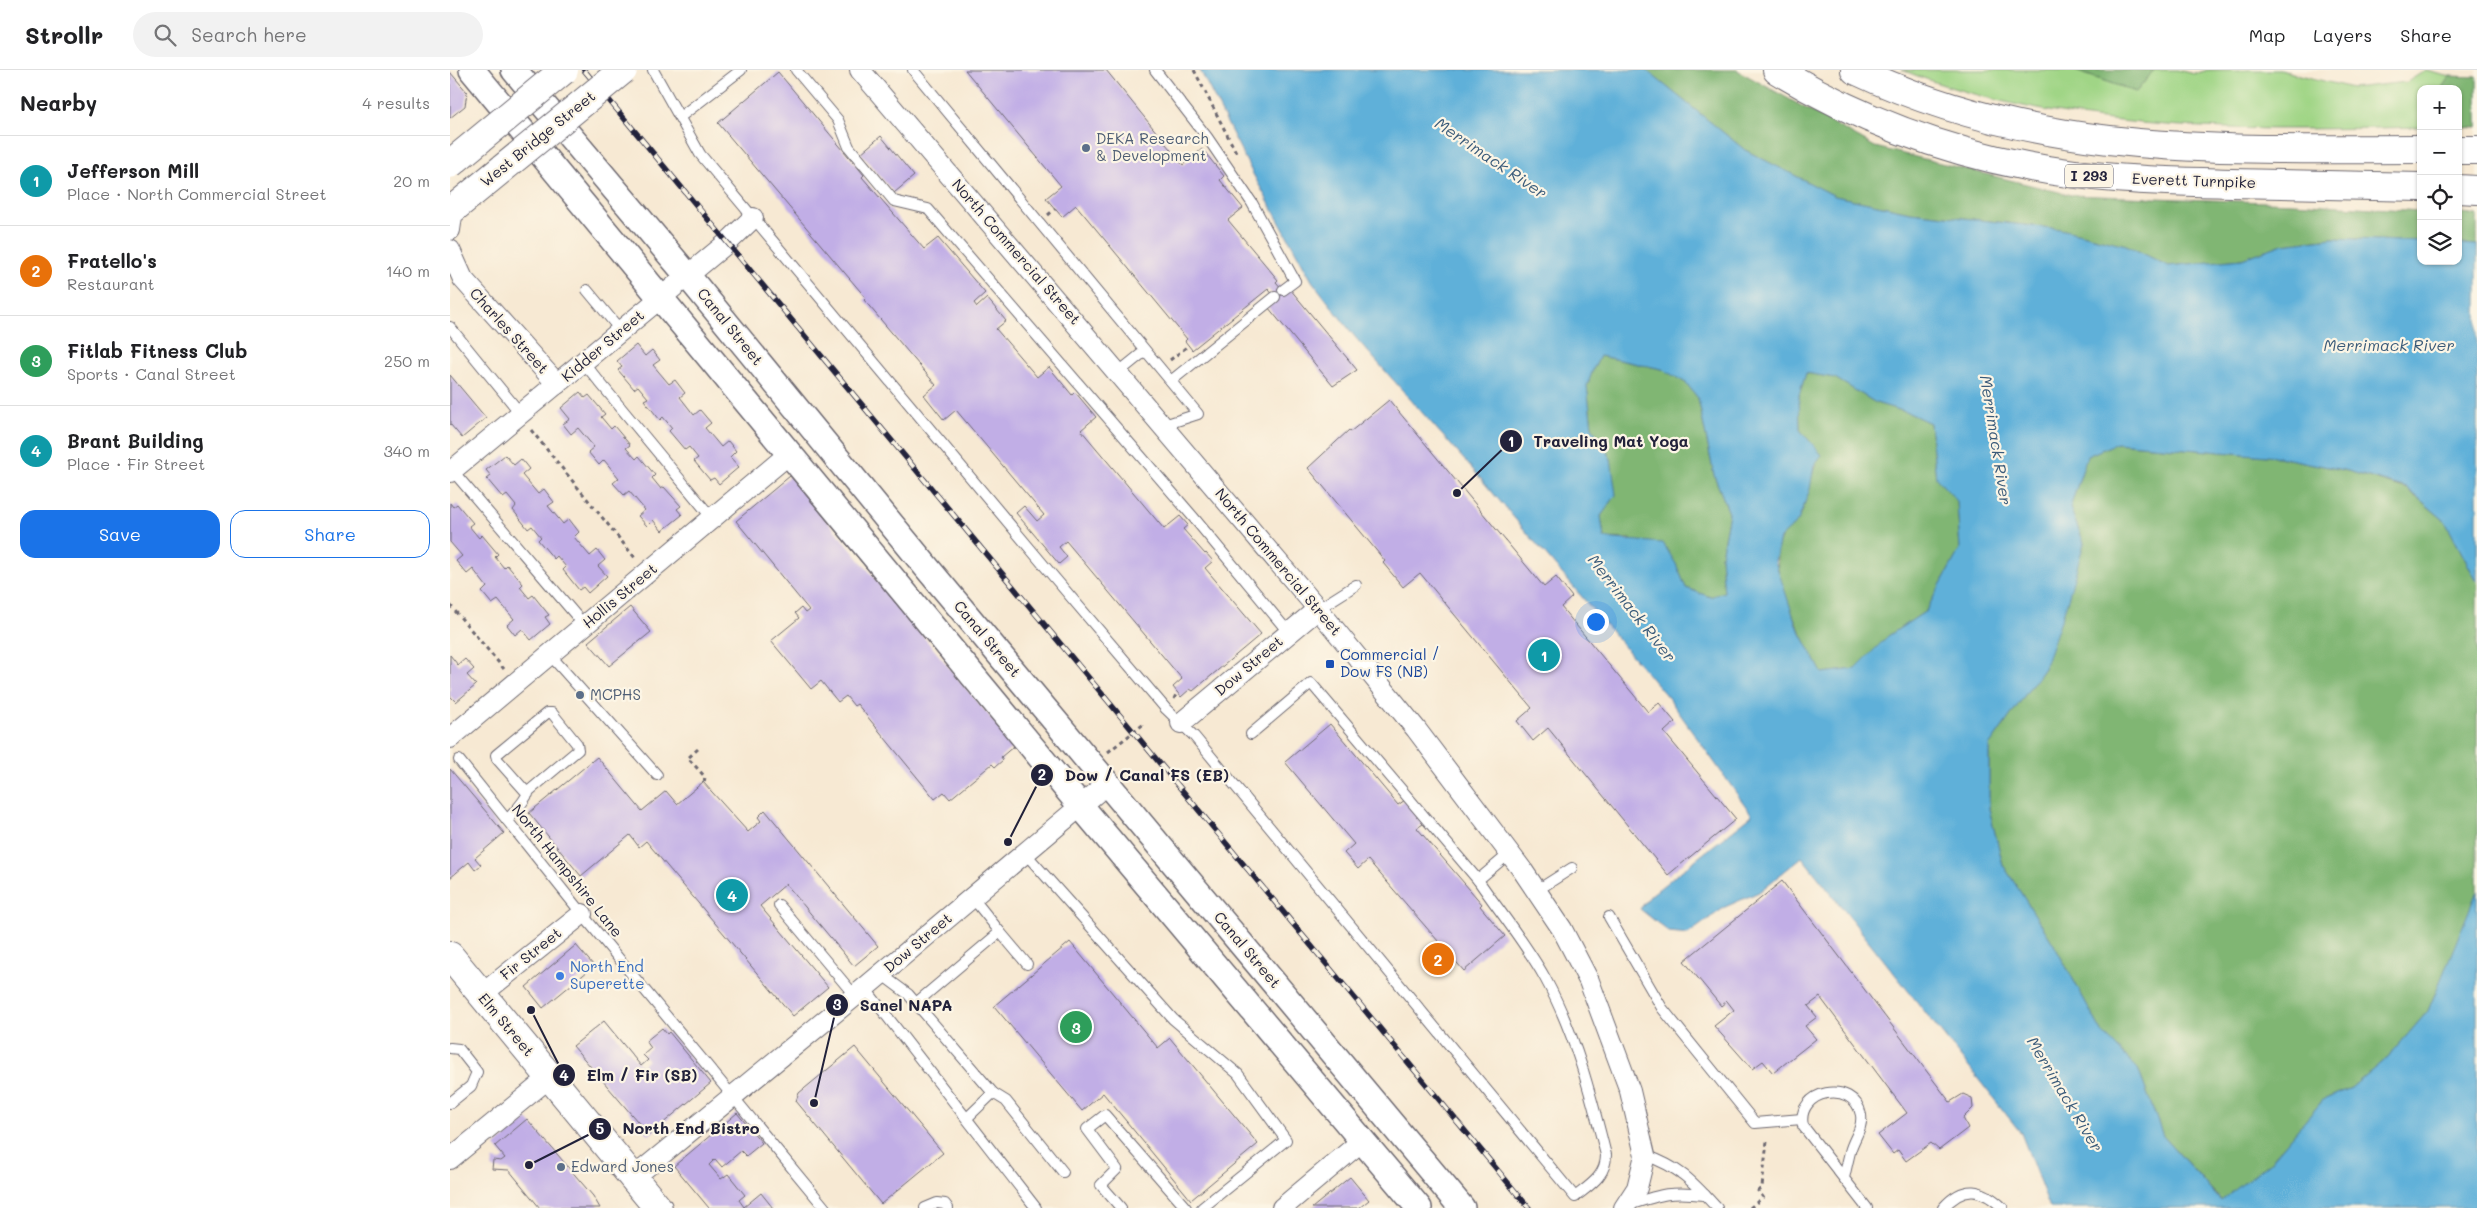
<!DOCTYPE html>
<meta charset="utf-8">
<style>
:root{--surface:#fff;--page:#f2f2f2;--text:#202124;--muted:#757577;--line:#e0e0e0;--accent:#1a73e8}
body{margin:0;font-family:Mali,sans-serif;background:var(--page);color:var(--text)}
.controls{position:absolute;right:15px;top:15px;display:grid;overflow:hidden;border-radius:10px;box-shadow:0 1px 4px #0004}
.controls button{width:45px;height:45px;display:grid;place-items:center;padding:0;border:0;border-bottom:1px solid var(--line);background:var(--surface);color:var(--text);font:25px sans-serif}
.you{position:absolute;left:1145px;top:551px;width:18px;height:18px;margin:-12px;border:4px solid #fff;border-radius:50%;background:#1a73e8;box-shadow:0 0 0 8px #1a73e833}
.badge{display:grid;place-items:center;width:32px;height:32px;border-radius:50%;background:var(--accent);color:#fff;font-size:16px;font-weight:700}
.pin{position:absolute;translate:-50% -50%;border:2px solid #fff;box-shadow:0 1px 5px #0006}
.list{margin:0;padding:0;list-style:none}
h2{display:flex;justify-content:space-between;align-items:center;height:65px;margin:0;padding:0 20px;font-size:21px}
h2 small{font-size:16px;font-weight:400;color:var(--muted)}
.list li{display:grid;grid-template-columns:32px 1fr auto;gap:15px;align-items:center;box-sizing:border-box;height:90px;padding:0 20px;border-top:1px solid var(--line)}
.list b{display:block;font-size:19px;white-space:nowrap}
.list p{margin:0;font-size:16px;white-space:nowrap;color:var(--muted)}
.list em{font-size:16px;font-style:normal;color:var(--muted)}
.actions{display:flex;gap:10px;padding:15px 20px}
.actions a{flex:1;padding:11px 0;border:1px solid var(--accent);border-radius:15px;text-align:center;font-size:18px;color:var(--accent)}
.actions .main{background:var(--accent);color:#fff}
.icon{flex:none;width:28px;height:28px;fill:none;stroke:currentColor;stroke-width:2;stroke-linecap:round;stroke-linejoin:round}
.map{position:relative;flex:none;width:2027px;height:1138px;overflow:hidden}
header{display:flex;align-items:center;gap:30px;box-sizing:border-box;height:70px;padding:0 25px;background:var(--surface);border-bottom:1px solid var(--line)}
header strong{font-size:24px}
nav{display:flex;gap:28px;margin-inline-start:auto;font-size:18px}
.search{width:350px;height:45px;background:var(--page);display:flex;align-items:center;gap:12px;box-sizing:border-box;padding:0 18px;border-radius:28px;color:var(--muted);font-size:19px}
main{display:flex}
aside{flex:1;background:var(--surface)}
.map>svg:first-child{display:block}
</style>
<header>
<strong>Strollr</strong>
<div class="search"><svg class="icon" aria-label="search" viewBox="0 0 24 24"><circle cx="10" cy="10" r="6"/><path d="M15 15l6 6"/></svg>Search here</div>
<nav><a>Map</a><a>Layers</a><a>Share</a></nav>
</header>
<main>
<aside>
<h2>Nearby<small>4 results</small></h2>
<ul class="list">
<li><span class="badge" style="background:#0f9aa8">1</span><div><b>Jefferson Mill</b><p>Place · North Commercial Street</p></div><em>20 m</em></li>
<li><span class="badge" style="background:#e8710a">2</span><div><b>Fratello's</b><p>Restaurant</p></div><em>140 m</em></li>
<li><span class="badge" style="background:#2e9e5b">3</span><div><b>Fitlab Fitness Club</b><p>Sports · Canal Street</p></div><em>250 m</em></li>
<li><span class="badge" style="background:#0f9aa8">4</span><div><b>Brant Building</b><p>Place · Fir Street</p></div><em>340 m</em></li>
</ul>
<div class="actions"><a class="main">Save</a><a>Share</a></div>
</aside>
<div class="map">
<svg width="2027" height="1138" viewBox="0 0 2027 1138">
<rect width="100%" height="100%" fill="#fcf5e5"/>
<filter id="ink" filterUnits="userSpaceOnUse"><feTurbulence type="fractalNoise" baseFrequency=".02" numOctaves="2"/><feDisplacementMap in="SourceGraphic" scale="10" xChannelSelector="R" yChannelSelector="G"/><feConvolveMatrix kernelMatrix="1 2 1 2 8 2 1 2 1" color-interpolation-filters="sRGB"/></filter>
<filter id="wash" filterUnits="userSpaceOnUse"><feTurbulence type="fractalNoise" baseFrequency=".0096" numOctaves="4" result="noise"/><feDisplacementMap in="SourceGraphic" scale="20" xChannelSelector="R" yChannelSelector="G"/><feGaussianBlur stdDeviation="1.12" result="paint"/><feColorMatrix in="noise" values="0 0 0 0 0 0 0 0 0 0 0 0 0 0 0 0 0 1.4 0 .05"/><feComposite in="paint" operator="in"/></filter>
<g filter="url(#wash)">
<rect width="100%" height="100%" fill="#f7e9d3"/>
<path fill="#a0d586" stroke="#617c60" d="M1452,0H1623L1686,22L1704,0H1727L1744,4L1758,0H1830L1902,18L1957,12L1976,0L2000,6L1991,19H1971V57C1798,61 1615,65 1452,0Z"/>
<g fill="#80b673" stroke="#516c57">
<polygon points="1196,0 1287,0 1425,77 1621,125 1843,133 1971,141 1971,172 1883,168 1833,174 1792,189 1718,196 1676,175 1610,159 1460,142 1385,126 1295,80"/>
<polygon points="1623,0 1704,0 1686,22"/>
<polygon points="2000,6 2027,7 2027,58 2008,57 2008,19 1991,19"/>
<polygon points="2008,144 2027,145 2027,175 2008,174"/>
<polygon points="1150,286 1212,299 1236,313 1248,328 1264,405 1279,443 1271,486 1274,522 1260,527 1236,518 1226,494 1180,469 1154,468 1151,446 1165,425 1161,389 1142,357 1137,316 1144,297"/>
<path d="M1356,303L1385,308L1426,333L1459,343L1480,353L1486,408L1507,430L1510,479L1476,541L1438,566L1405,599L1372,603C1357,576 1313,496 1331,468C1337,458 1347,454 1352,442C1358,424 1361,399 1371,385L1350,360L1349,325Z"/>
<polygon points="1666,373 1829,387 1898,401 1957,419 1995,451 2027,512 2027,821 2024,832 1978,941 1939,986 1901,1018 1873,1030 1819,1093 1772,1131 1713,1066 1688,999 1652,962 1603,873 1553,795 1539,739 1539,676 1594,598 1634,473 1620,438 1637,386"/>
</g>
<path fill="#5eb0d9" stroke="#40698a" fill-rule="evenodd" d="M750,0H1196L1295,80L1385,126L1460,142L1610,159L1676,175L1718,196L1792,189L1833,174L1883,168L1971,172V191H2008V174L2027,175V512L1995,451L1957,418L1898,401L1829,387L1667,373L1637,386L1620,438L1634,473L1616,536L1594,598L1539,676V739L1553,795L1603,873L1652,962L1688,999L1713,1066L1771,1131L1819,1093L1873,1030L1901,1018L1939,986L1978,941L2027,821V1138H1600L1571,1063L1352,787L1309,822L1275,837L1238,864L1219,862L1190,839L1201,825L1302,745L1220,630L1025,402L905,267L862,211L803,104ZM1150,286L1212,299L1236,313L1248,328L1264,405L1279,443L1271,486L1274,522L1260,527L1236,518L1226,494L1213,473L1154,468L1151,446L1166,425L1161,389L1142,357L1137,316L1144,297ZM1356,303L1385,308L1426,333L1459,343L1480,353L1486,408L1507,431L1510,479L1476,541L1438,566L1405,599L1372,603L1346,554L1325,491L1330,468L1348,451L1360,419L1364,395L1372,385L1350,360L1349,325Z"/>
<g id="blocks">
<g fill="#c1aee6">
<polygon points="515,0 656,0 733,95 752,79 774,106 770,110 793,138 778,150 828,210 826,212 833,220 840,219 907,300 883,316 818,237 827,229 818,219 742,280 735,271 737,269 626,135 612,147 596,128 611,116"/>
<polygon points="0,2 17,22 15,36 0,48"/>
<polygon points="328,2 414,105 412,107 474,179 488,168 535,223 524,233 527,237 537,228 556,251 546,259 587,307 599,297 622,325 625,322 646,347 631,360 714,459 730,446 738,455 733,459 755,484 756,483 763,491 755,498 811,564 743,621 740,619 731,627 723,617 732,609 616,471 609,477 617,487 609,494 566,443 574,436 587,451 594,445 506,340 494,350 474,325 486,315 414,230 416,228 268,53"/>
<polygon points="431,66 464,106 444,123 411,83"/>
<polygon points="186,275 195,286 202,280 210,290 203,295 219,314 225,310 235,323 230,327 244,345 250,340 261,353 255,358 271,377 278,371 286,381 280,387 289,397 269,414 264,408 260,410 244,391 248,388 239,377 235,380 219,361 222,358 213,347 210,350 194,330 198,328 188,316 184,319 168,300 172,297 167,291"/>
<polygon points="0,305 36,348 12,368 0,354"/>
<polygon points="130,322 135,328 139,325 155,344 151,347 161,359 164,356 180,375 176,378 186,389 189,386 205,405 202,408 211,419 214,417 231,436 227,439 232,445 212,461 203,450 197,456 188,446 195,440 179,421 174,425 163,413 169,408 154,390 149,395 138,382 144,377 128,358 121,364 113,354 120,349 111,338"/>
<polygon points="939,330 1094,517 1106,507 1122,527 1111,537 1198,642 1209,633 1225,652 1214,662 1286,749 1218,805 1098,658 1083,671 1067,651 1082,638 970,503 953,517 933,493 935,491 858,398 899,360 900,362"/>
<polygon points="55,385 64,395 71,389 79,399 72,405 88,424 94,419 104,432 98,436 113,454 119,449 129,462 124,467 140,486 147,480 155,490 148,496 157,506 138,523 133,517 129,520 113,500 116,497 107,486 104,489 88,470 91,467 82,456 78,459 63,440 66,436 57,425 53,428 37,409 41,406 36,400"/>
<polygon points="340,406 564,676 551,687 553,690 545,697 542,694 500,729 494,722 485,729 407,634 404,636 396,626 388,632 371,611 361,619 321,571 349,548 345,543 351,538 355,543 359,540 286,451"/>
<polygon points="0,433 3,437 7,434 23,453 19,456 29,468 32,465 48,484 45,487 54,498 57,495 73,514 70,517 79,528 83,525 99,545 95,547 100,554 81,570 72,559 65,565 57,555 64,549 48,530 42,534 32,522 37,517 23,499 17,504 6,491 12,486 0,472"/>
<polygon points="180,537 201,562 159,596 138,572"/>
<polygon points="0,585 8,595 15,589 24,599 17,605 26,615 6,632 0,626"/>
<polygon points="880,654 948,735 955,730 970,748 973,754 967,758 1032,834 1030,836 1055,866 1014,901 918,790 908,799 894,783 904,774 835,692"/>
<polygon points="147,687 192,741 216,721 227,734 253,712 298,762 311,751 308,747 315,740 428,876 404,896 336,814 310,836 378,917 343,946 196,771 189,777 180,765 131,806 79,743"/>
<polygon points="0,699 54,763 25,788 31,795 25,800 19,792 0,808"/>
<polygon points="1332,811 1500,1032 1513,1024 1522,1028 1523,1038 1513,1048 1518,1058 1489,1080 1481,1073 1456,1091 1448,1080 1443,1084 1428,1065 1457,1043 1370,927 1358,936 1367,947 1355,956 1366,969 1323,1003 1313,991 1302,999 1264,956 1284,940 1277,931 1271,936 1234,891"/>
<polygon points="620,872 708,978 720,968 808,1074 741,1130 653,1023 632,1041 544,936"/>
<polygon points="126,875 144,896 93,938 76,917"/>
<polygon points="154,951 191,996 198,990 193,985 201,978 196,971 212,958 217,964 219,962 261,1013 199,1065 123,976"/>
<polygon points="405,977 493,1083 431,1134 346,1031 349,1023"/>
<polygon points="287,1043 312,1073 296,1086 291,1081 272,1097 265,1089 259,1095 271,1109 278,1104 295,1125 289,1130 294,1137 311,1123 323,1138 259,1138 224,1096"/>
<polygon points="77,1049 143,1126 150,1138 90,1138 59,1100 42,1099 43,1090 51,1091 55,1088 45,1076"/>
<polygon points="900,1107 919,1130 909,1138 862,1138"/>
</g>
</g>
</g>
<g filter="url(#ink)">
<use href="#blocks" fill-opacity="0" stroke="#6d6870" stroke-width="1"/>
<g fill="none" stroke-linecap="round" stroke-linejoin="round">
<defs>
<g id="service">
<path d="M203,0L250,84L592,493L716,639L744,666L1125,1127C1140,1115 1156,1106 1156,1085C1141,1025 1125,963 1095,908C1076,874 1050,842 1028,810L1060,783"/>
<polyline points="346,0 388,50 399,77 444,131 478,139 744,448 839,563"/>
<polyline points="463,0 748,344 714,355"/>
<polyline points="705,0 757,67 802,133 845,211 833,220"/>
<polyline points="230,47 291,0"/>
<polyline points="137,220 171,261"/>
<polyline points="0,257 71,344"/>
<polyline points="133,292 262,448"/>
<polyline points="669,302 695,281"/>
<polyline points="721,311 825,227"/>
<polyline points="2,400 135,556"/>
<polyline points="868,539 906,515"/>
<polyline points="100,585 207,705"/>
<polyline points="801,664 861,613 1028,810"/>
<polyline points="9,690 132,844 375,1138"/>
<path d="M57,750C65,741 74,733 79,721L128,680L127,674L102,643H97L46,685L47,689L78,724"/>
<polyline points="575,783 723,949 788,1004 836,1070 752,1138"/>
<polyline points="1086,821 1122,798"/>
<polyline points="329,835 405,926"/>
<polyline points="1159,847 1212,938 1305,1053 1352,1049"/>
<polyline points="550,862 577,894"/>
<polyline points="431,904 458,924 543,1023 517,1048"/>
<polyline points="415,918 586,1138"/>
<polyline points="466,933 550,862 522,827"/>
<polyline points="0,978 9,979 27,1002 21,1016 0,1033"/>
<polyline points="543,1023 556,1031 613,1102"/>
<path d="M1195,1085C1231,1098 1242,1111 1267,1138"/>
<path d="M1394,1108C1396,1099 1398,1090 1400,1082C1403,1069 1413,1059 1411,1045C1404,1008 1345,1020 1353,1056L1417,1138"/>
<path d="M1179,1135C1212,1124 1220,1121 1255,1125"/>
<polyline points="475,1138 487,1133 495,1134 498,1138"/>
<polyline points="671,1138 651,1115 667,1099 637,1059 655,1045 736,1138"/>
<path d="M1493,1138C1514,1114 1532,1118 1553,1138"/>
</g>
<g id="minor">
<polyline points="410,0 868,539 966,659 1073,801 1112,859 1139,911 1180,1021 1195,1085 1187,1118 1174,1138"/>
<polyline points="0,160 3,139"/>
<polyline points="0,180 13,209 107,314"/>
<polyline points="0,402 277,173 303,148"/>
<polyline points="731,653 868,539"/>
<polyline points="0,668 340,383"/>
<polyline points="31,925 132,844"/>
<polyline points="0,1089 100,1007"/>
<polyline points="183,1108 405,926 658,713"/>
<polyline points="832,1138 913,1070"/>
</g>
<g id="tertiary">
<polyline points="22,0 630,735 969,1138"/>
<polyline points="64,0 237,205 478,499 1012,1138"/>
</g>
<polyline id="primary" points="0,886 208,1138"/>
<g id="motorway">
<path d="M1327,0C1403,46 1488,79 1576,96C1644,110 1713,111 1782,113C1845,114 1908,116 1971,117"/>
<path d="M1405,0C1591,88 1772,79 1971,79"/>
<polyline points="2008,80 2027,80"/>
<polyline points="2008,119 2027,120"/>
</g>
</defs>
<use href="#service" stroke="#6d6870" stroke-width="12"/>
<use href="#minor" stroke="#6d6870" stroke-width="22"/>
<use href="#tertiary" stroke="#6d6870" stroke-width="28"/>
<use href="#primary" stroke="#6d6870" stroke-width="30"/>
<use href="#motorway" stroke="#6d6870" stroke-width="30"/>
<g stroke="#6d6870" stroke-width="3" stroke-dasharray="4 4" stroke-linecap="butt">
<polyline points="744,0 787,84"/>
<polyline points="598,145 605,139"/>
<polyline points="720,290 738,276"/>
<polyline points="81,360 186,489"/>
<polyline points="0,535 54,599"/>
<polyline points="724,629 727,622"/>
<polyline points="248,679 238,688 255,707 254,713"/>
<polyline points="658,682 695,653"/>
<polyline points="1300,1138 1313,1127 1308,1121 1312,1117 1317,1071"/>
</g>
<use href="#service" stroke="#fff" stroke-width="10"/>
<use href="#minor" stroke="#fff" stroke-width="20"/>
<use href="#tertiary" stroke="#fff" stroke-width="25"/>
<use href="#primary" stroke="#fff" stroke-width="28"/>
<use href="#motorway" stroke="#fff" stroke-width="28"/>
<defs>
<polyline id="rail" points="134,0 1079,1138"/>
</defs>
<use href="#rail" stroke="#22223b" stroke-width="5.5"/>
<use href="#rail" stroke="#fcf5e5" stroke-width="4" stroke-dasharray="11" stroke-linecap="butt"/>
<defs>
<g id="secondary-bridge">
<polyline points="0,94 114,0"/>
<polyline points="3,139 173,0"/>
</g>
</defs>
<use href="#secondary-bridge" stroke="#6d6870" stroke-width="30" stroke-linecap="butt"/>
<use href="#secondary-bridge" stroke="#fff" stroke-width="28"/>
</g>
</g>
<g fill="#5c6f8a" stroke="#fcf5e5" stroke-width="2">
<circle cx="636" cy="78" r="5"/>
<circle cx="130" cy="625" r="5"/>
<circle cx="111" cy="1097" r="5"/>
</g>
<rect fill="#1a4fb4" stroke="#fcf5e5" stroke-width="2" x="875" y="589" width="10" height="10" rx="2.5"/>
<circle fill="#3f7fe0" stroke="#fcf5e5" stroke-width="2" cx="110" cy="906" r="5"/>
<g text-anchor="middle" stroke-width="4.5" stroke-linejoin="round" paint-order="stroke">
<rect fill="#fcf5e5" stroke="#63616e" stroke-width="1" x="1615" y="94.5" width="48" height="23" rx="4"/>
<g font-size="14" font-weight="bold" fill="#22223b">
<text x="1639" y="111">I 293</text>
</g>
<g font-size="15" fill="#22223b" stroke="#fcf5e5">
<text transform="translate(88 69) rotate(-39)" y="5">West Bridge Street</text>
<text transform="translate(1744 111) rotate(2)" y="5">Everett Turnpike</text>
<text transform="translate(566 182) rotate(49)" y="5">North Commercial Street</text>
<text transform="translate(280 257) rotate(51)" y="5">Canal Street</text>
<text transform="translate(59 261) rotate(48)" y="5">Charles Street</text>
<text transform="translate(153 276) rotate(-40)" y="5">Kidder Street</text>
<text transform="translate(828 492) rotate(50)" y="5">North Commercial Street</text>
<text transform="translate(170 526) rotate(-40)" y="5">Hollis Street</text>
<text transform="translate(537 569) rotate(50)" y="5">Canal Street</text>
<text transform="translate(799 596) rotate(-40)" y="5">Dow Street</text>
<text transform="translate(117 801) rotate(51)" y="5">North Hampshire Lane</text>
<text transform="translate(468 873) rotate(-40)" y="5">Dow Street</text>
<text transform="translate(797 880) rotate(50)" y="5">Canal Street</text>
<text transform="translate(81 884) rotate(-39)" y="5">Fir Street</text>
<text transform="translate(56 955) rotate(50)" y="5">Elm Street</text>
</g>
<g font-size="15" fill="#4e5e75" stroke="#fcf5e5" text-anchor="start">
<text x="646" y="74">DEKA Research<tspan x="646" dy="17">&amp; Development</tspan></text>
<text x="140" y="630">MCPHS</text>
<text x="121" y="1102">Edward Jones</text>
</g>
<g font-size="15" fill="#164399" stroke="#fcf5e5" text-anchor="start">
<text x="890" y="590">Commercial /<tspan x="890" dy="17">Dow FS (NB)</tspan></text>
</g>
<g font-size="15" fill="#366cbe" stroke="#fcf5e5" text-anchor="start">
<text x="120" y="902">North End<tspan x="120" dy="17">Superette</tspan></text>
</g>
<g font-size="16" font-style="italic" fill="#3a5b7a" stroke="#fcf5e5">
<text transform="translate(1041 88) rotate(34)" y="6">Merrimack River</text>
<text x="1939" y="281">Merrimack River</text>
<text transform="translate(1546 370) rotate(81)" y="6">Merrimack River</text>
<text transform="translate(1182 538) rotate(52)" y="6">Merrimack River</text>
<text transform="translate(1615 1024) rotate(59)" y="6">Merrimack River</text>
</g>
</g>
<path fill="none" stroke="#22223b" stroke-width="2" d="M1007 423L1061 371M558 772L592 705M364 1033L387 935M81 940L114 1005M79 1095L150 1059"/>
<g fill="#22223b" stroke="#fcf5e5" stroke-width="2">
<circle cx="1007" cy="423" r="5"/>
<circle cx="558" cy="772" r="5"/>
<circle cx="364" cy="1033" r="5"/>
<circle cx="81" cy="940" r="5"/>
<circle cx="79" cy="1095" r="5"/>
<circle cx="1061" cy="371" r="12"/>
<circle cx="592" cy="705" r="12"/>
<circle cx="387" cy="935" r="12"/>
<circle cx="114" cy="1005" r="12"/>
<circle cx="150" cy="1059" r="12"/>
</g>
<g font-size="15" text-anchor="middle" font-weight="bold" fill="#fff">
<text x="1061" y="377">1</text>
<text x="592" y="710">2</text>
<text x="387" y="940">3</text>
<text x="114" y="1011">4</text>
<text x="150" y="1064">5</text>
</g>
<g font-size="16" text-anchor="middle" font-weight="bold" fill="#22223b" stroke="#fcf5e5" stroke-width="4.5" stroke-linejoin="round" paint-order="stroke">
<text x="1161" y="377">Traveling Mat Yoga</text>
<text x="697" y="711">Dow / Canal FS (EB)</text>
<text x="456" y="941">Sanel NAPA</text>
<text x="192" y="1011">Elm / Fir (SB)</text>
<text x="241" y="1064">North End Bistro</text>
</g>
</svg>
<div class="controls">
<button>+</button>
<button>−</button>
<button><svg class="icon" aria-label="locate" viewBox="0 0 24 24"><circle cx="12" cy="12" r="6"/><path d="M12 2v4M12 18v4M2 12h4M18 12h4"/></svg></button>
<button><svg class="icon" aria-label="layers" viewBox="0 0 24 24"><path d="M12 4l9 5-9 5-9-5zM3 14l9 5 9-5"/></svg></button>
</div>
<div class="you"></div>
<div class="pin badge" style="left:1094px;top:585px;background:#0f9aa8">1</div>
<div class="pin badge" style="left:988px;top:889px;background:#e8710a">2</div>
<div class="pin badge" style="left:626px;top:957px;background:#2e9e5b">3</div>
<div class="pin badge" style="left:282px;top:825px;background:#0f9aa8">4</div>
</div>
</main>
